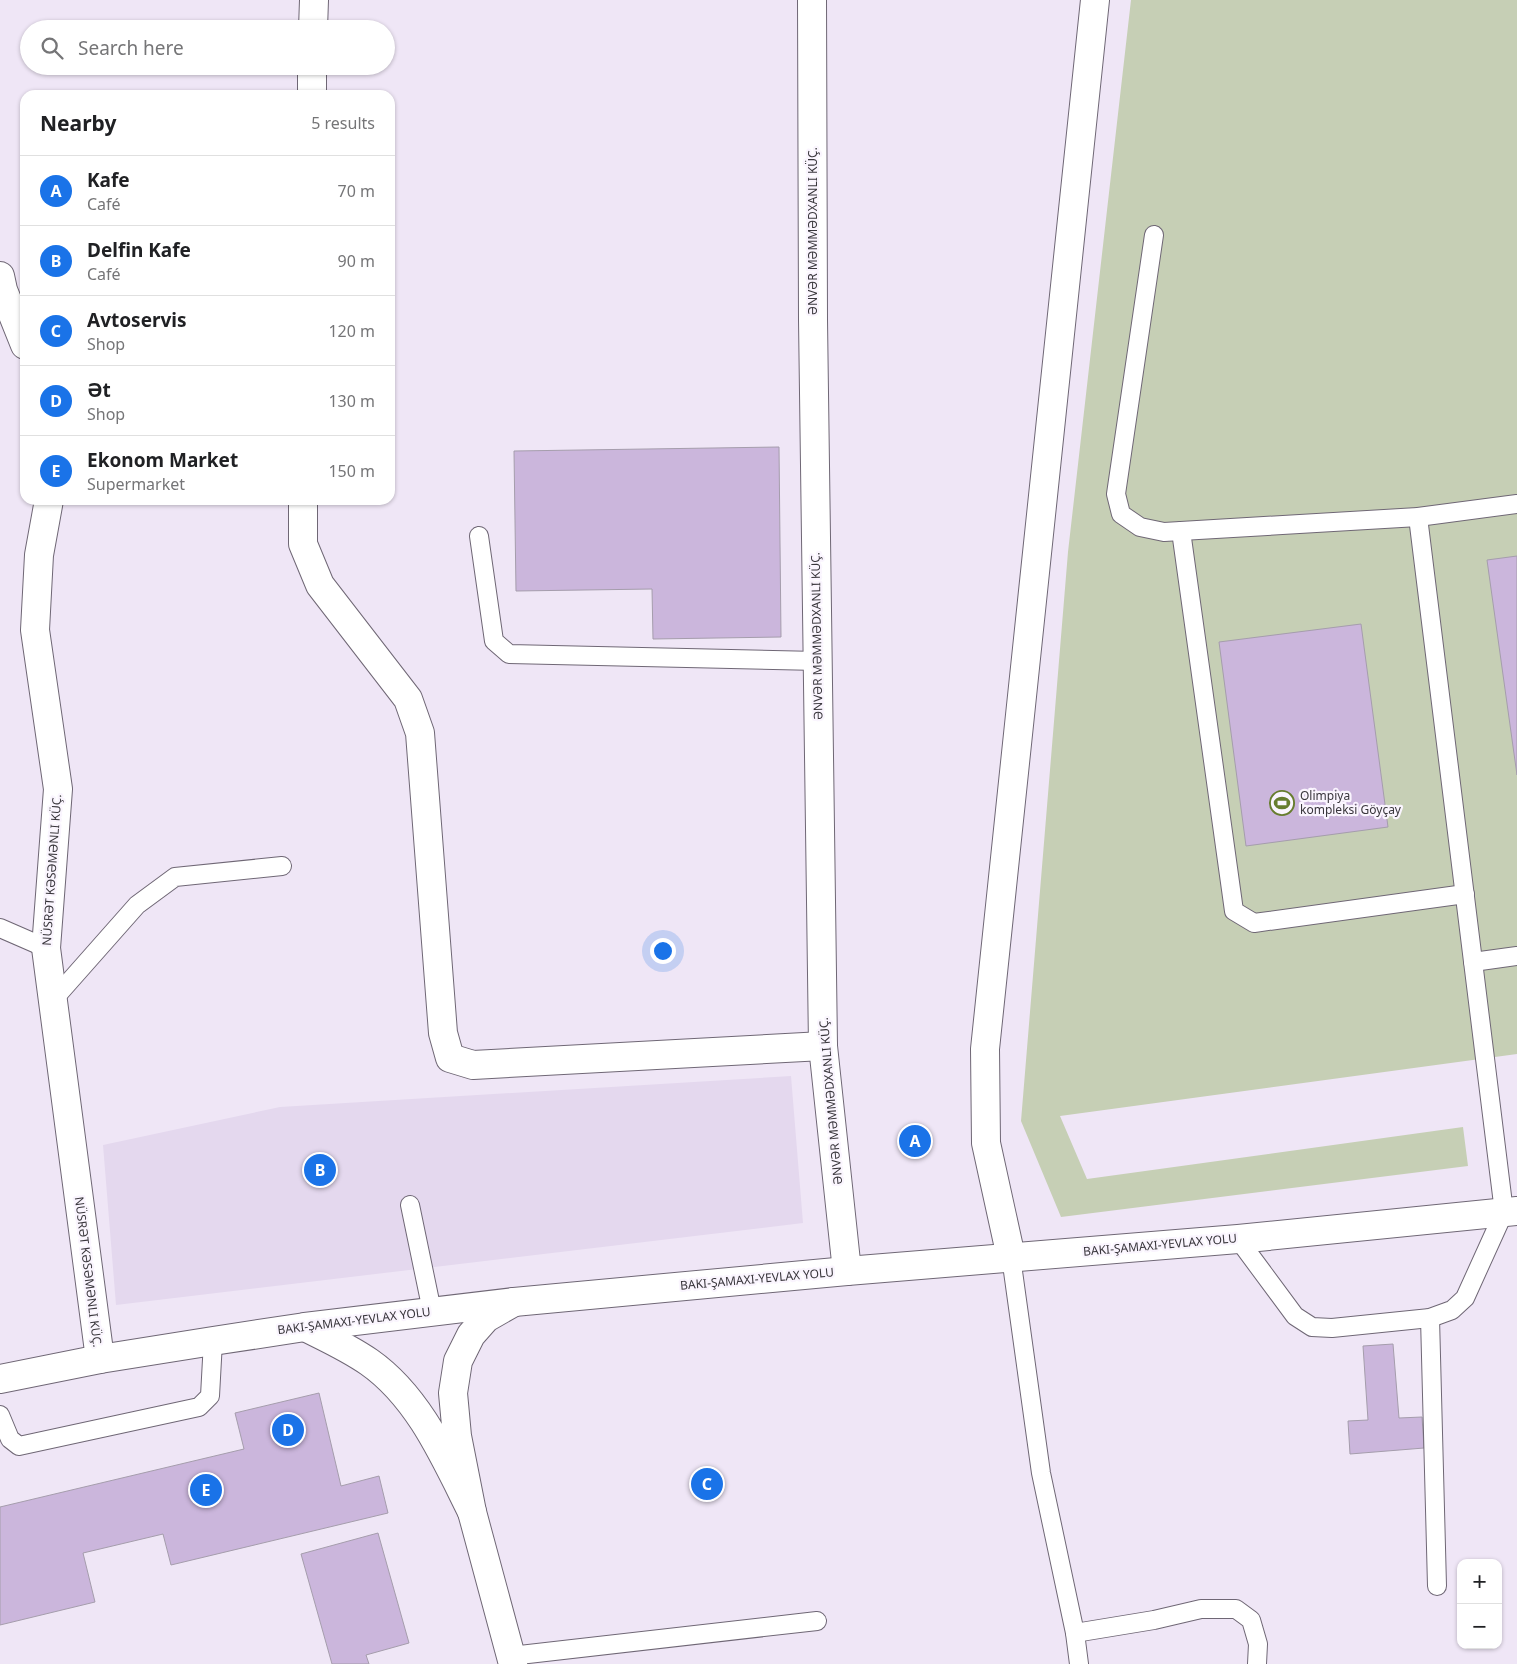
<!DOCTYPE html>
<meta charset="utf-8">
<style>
:root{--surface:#fff;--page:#f2f2f2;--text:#202124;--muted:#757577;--line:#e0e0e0;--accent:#1a73e8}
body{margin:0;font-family:"Noto Sans",sans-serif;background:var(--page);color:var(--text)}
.controls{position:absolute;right:15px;bottom:15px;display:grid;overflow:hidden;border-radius:10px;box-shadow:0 1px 4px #0004}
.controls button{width:45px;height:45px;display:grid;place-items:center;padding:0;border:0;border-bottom:1px solid var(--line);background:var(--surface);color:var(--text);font:25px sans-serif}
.you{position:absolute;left:662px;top:950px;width:18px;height:18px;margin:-12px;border:4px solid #fff;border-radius:50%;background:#1a73e8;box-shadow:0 0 0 8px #1a73e833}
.badge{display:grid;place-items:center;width:32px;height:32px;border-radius:50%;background:var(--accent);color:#fff;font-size:16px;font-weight:700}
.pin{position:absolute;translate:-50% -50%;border:2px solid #fff;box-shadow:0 1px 5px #0006}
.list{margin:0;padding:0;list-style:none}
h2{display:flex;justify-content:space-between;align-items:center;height:65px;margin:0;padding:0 20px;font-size:21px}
h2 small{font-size:16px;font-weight:400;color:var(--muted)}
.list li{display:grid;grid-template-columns:32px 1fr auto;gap:15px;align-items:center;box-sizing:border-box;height:70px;padding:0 20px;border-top:1px solid var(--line)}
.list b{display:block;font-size:19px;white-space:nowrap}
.list p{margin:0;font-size:16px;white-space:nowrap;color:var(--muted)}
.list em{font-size:16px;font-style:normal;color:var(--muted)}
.icon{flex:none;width:28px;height:28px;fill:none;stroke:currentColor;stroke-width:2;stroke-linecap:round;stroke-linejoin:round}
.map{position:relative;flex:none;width:1517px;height:1664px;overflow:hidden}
.search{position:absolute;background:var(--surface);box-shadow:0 1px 4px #0004;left:20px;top:20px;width:375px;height:55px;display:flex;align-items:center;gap:12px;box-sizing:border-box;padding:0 18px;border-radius:28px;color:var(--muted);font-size:19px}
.panel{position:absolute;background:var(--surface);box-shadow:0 1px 4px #0004;left:20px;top:90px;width:375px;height:415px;border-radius:15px}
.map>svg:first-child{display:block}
</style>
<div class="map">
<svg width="1517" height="1664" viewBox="0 0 1517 1664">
<rect width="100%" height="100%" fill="#efe6f6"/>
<polygon fill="#e4d8ee" points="791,1076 803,1223 116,1305 103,1145 280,1107"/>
<polygon fill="#c6cfb5" points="1131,0 1517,0 1517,1054 1060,1116 1087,1179 1463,1127 1468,1166 1061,1217 1021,1121 1068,552"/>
<g fill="#cbb6dc" stroke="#a59dac">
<polygon points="779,447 781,637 653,639 652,589 516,591 514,451"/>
<polygon points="1517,556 1517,775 1487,560"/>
<polygon points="1361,624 1388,827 1246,846 1219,642"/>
<polygon points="1393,1344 1399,1418 1422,1417 1424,1448 1350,1454 1348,1421 1368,1420 1363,1346"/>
<polygon points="319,1393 341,1486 379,1476 388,1513 171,1565 163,1534 83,1553 95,1602 0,1625 0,1507 244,1449 235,1413"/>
<polygon points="378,1533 409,1643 366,1655 369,1664 332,1664 301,1554"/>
</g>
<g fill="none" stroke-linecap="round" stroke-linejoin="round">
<defs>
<g id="lane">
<polyline points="1154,235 1116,494 1121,514 1140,527 1164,532 1418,517 1517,504"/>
<polyline points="1181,531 1234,911 1254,923 1465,894"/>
<polyline points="479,536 494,641 509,654 818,661"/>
<polyline points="0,928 46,948"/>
<polyline points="1473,962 1517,956"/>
<polyline points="53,1000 137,905 175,877 282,866"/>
<polyline points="410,1205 432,1311"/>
<polyline points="1238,1239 1295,1316 1312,1327 1332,1328 1430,1318 1452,1310 1465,1298 1504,1212 1418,517"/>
<polyline points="1011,1257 1041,1473 1075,1633 1079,1664"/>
<polyline points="1430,1318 1437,1586"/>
<polyline points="0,1415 10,1439 19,1446 199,1407 210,1396 213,1341"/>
<polyline points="1075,1633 1154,1620 1201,1609 1236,1609 1251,1620 1258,1644 1257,1664"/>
<polyline points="511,1656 817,1621"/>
</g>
<g id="street">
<polyline points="812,0 813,320 823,1046 847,1271"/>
<polyline points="313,29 314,0"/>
<polyline points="312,95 312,66"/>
<polyline points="0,276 3,290 25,345"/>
<polyline points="49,500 39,555 35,630 58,789 46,948 100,1359"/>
<polyline points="303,500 303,544 320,585 408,699 420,733 443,1033 450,1058 473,1065 823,1046"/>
<polyline points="1011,1257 986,1143 985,1049 1095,0"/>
</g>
<g id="primary">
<path d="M305,1327C327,1338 349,1348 369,1362C419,1397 445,1458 472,1512L457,1436L453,1393L458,1361L471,1335L486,1318L514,1302"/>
<polyline points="472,1512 513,1664"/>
</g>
<polyline id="highway" points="0,1379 100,1359 213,1341 305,1327 514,1302 847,1271 1238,1239 1517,1211"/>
</defs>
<use href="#lane" stroke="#6f6775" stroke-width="20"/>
<use href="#street" stroke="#6f6775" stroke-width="30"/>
<use href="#primary" stroke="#6f6775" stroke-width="30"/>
<use href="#highway" stroke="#6f6775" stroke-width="30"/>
<use href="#lane" stroke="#fff" stroke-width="18"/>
<use href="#street" stroke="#fff" stroke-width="28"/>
<use href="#primary" stroke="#fff" stroke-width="28"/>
<use href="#highway" stroke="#fff" stroke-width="28"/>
</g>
<defs>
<symbol id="stadium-ring" viewBox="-11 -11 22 22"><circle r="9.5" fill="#faf5fe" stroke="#677d2e" stroke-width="1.5"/><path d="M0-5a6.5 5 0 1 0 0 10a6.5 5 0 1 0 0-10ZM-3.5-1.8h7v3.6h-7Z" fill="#677d2e"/></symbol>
</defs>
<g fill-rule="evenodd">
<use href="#stadium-ring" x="1268" y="789" width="28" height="28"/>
</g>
<g text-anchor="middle" stroke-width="4.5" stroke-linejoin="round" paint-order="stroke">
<g font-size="12" fill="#39363c" stroke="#faf5fe">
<text transform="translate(813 231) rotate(-90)" y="4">ƏNVƏR MƏMMƏDXANLI KÜÇ.</text>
<text transform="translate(817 636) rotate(-91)" y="4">ƏNVƏR MƏMMƏDXANLI KÜÇ.</text>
<text transform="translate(52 870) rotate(-86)" y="4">NÜSRƏT KƏSƏMƏNLI KÜÇ.</text>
<text transform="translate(831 1101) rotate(-95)" y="4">ƏNVƏR MƏMMƏDXANLI KÜÇ.</text>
<text transform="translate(1160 1245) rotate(-5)" y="4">BAKI-ŞAMAXI-YEVLAX YOLU</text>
<text transform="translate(88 1272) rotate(83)" y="4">NÜSRƏT KƏSƏMƏNLI KÜÇ.</text>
<text transform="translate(757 1279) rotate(-5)" y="4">BAKI-ŞAMAXI-YEVLAX YOLU</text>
<text transform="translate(354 1321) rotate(-7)" y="4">BAKI-ŞAMAXI-YEVLAX YOLU</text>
</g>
<g font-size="12" fill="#39363c" stroke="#faf5fe" text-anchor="start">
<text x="1300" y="800">Olimpiya<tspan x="1300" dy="14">kompleksi Göyçay</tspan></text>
</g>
</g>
</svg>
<div class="controls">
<button>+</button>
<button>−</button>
</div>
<div class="you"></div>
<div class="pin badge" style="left:915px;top:1141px">A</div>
<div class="pin badge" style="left:320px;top:1170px">B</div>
<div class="pin badge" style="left:707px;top:1484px">C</div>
<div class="pin badge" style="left:288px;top:1430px">D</div>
<div class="pin badge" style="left:206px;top:1490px">E</div>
<div class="search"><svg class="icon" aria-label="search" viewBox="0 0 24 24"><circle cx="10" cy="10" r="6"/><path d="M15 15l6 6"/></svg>Search here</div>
<section class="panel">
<h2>Nearby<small>5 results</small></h2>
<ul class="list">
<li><span class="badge">A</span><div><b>Kafe</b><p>Café</p></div><em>70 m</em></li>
<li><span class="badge">B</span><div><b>Delfin Kafe</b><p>Café</p></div><em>90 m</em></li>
<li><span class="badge">C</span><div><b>Avtoservis</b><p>Shop</p></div><em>120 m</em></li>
<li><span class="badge">D</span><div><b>Ət</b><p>Shop</p></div><em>130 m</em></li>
<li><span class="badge">E</span><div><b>Ekonom Market</b><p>Supermarket</p></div><em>150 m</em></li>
</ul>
</section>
</div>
